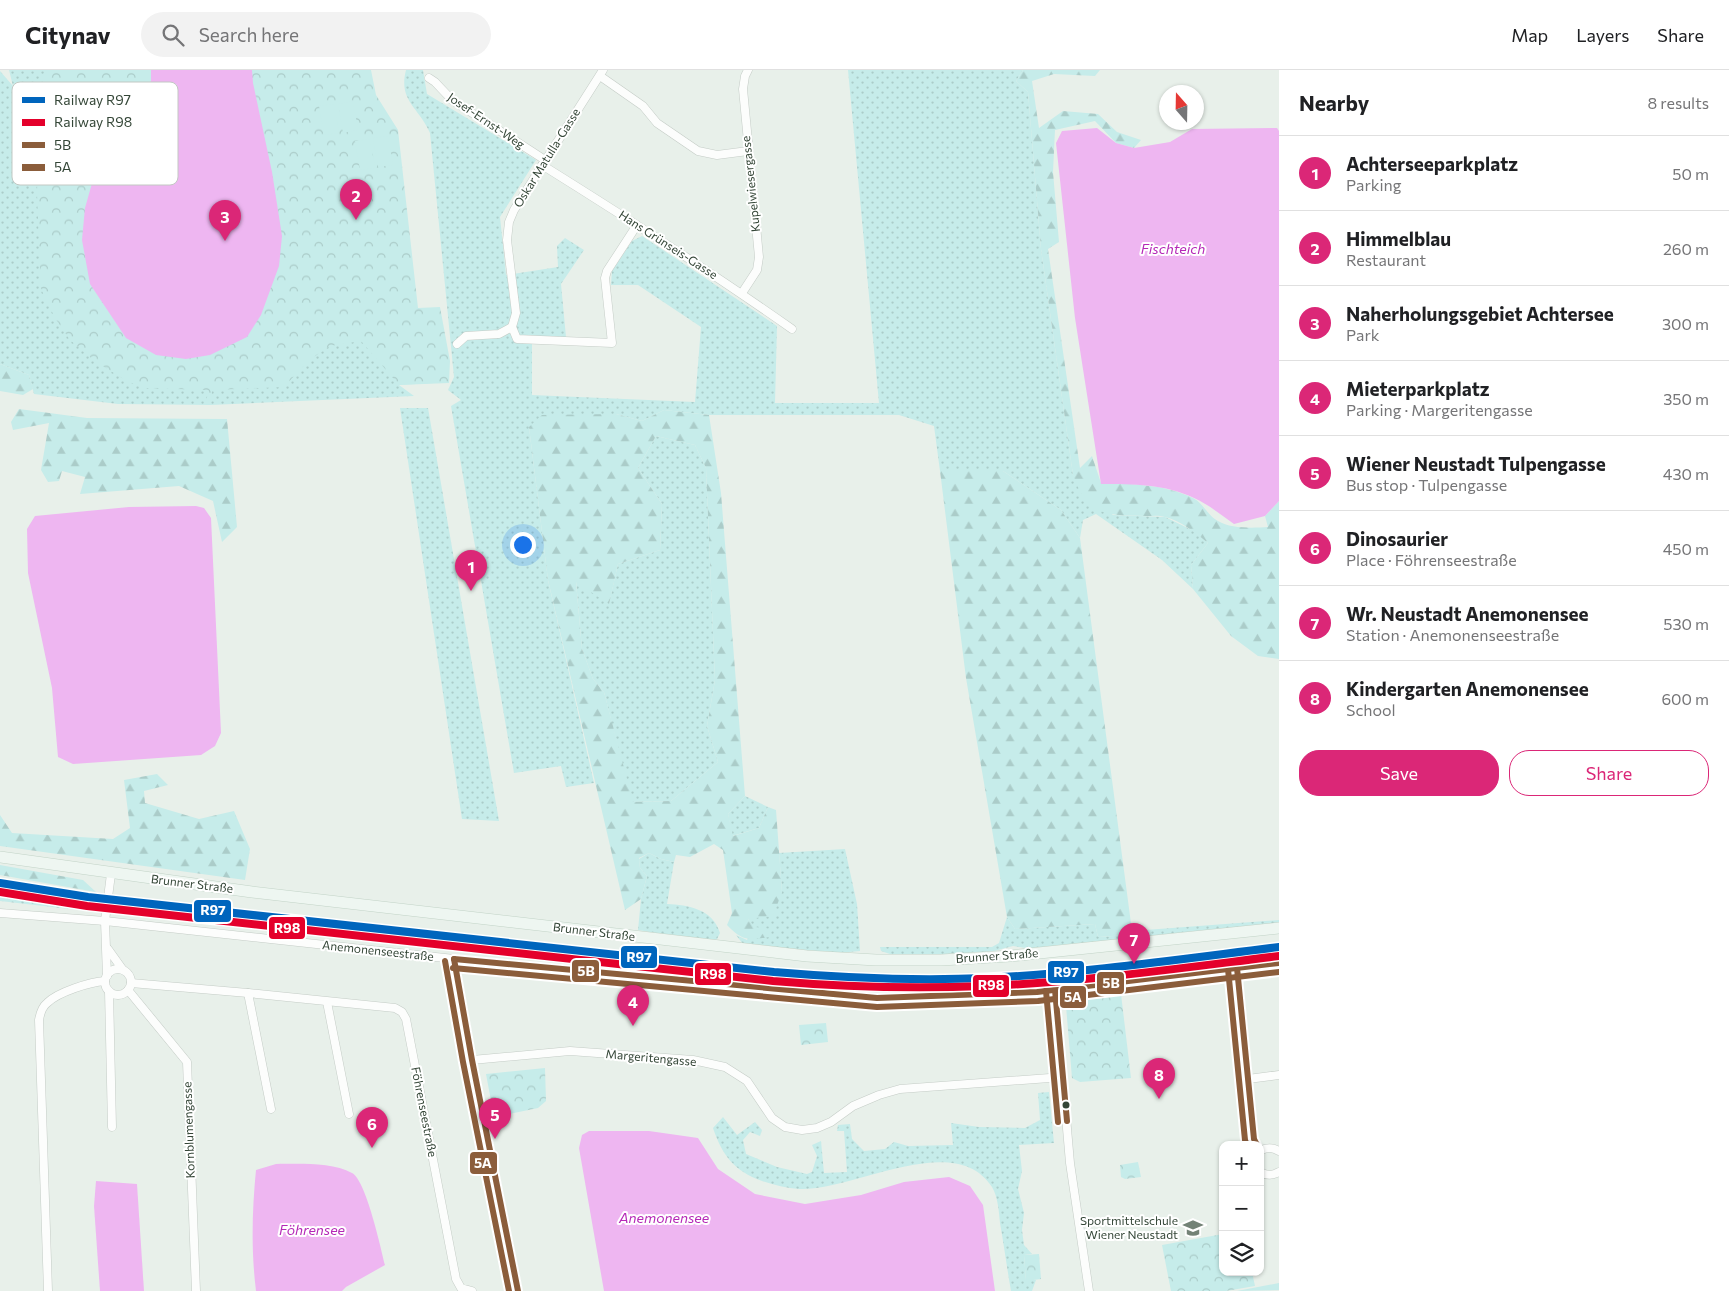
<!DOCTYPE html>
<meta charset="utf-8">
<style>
:root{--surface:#fff;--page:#f2f2f2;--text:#202124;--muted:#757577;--line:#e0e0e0;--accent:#db2777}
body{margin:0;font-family:Commissioner,sans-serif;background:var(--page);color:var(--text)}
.controls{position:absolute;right:15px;bottom:15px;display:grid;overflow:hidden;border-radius:10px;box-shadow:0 1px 4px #0004}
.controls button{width:45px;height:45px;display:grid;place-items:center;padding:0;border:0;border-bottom:1px solid var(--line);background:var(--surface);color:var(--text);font:25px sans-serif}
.compass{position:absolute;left:1159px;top:15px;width:45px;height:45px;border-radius:50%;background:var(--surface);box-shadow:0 1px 4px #0004;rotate:340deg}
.you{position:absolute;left:522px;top:474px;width:18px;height:18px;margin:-12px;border:4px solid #fff;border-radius:50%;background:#1a73e8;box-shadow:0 0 0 8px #1a73e833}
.badge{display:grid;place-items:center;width:32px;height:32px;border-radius:50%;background:var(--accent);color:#fff;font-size:16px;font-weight:700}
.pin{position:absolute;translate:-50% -41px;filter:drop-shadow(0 1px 2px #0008)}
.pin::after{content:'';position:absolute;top:26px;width:18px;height:15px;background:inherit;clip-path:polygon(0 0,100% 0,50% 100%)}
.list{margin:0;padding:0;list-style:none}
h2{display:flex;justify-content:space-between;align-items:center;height:65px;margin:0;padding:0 20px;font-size:21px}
h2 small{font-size:16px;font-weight:400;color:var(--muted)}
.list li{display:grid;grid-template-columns:32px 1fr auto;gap:15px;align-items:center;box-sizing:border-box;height:75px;padding:0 20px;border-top:1px solid var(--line)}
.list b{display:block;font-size:19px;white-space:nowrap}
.list p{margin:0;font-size:16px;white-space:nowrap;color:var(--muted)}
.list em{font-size:16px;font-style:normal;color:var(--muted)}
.actions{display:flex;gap:10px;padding:15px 20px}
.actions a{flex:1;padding:11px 0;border:1px solid var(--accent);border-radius:20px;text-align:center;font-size:18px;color:var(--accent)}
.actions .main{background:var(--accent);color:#fff}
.icon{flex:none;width:28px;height:28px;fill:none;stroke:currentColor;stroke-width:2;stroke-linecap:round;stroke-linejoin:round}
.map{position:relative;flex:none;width:1279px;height:1221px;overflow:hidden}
header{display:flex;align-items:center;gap:30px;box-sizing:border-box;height:70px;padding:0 25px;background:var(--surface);border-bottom:1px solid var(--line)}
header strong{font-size:24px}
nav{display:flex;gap:28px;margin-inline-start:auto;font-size:18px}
.search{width:350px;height:45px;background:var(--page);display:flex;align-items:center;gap:12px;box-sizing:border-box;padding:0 18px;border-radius:28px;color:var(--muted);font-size:19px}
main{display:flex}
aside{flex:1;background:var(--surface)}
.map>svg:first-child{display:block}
</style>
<header>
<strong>Citynav</strong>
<div class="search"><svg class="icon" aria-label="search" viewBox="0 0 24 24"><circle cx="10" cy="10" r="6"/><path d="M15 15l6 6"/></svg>Search here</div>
<nav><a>Map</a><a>Layers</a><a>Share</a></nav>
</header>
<main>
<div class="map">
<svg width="1279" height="1221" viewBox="0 0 1279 1221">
<defs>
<pattern id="grass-dots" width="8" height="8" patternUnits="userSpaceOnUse" patternTransform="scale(1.25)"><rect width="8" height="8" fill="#c6ecea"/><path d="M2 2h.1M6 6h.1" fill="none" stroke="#abccc9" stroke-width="1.8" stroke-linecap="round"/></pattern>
<pattern id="forest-firs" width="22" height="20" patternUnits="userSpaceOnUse" patternTransform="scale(1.25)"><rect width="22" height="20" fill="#c6ecea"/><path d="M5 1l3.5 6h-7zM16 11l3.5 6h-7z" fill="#abccc9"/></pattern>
<pattern id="park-crowns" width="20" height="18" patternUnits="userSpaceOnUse" patternTransform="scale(1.25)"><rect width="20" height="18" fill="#c6ecea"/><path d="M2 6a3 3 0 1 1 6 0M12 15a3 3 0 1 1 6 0" fill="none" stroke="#abccc9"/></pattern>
</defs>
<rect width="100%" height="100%" fill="#e8f0ea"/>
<g fill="url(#grass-dots)">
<polygon points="9,0 111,0 306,225 433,313 399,315 414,326 211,335 118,334 34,324 29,305 0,294 0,1 13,16"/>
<path d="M406,0H423L427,24L536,90L500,147L506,205L558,197L557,176L565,168L584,180L561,214L566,267L532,268V325L695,332L701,257L638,215H611L612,201L632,171L642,166L777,256L775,333H879L848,0H1023L1016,11L1028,22L1041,179L1073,405L1113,445L1165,447L1194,461L1208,473L1191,495L1193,519L1162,490L1096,444L1083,450L1080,468L1061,440L1003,401H940L934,356L899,345H709L664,340L642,351L616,344L529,357L548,510L594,713L566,717L561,696L514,703L451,336L461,330L448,320L454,307L430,63C419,37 398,31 406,0Z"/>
<polygon points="400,338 428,338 499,751 462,749"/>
<polygon points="656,366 695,375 706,398 715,610 707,656 718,692 671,731 632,732 604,622 593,609 582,579 576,511 609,533 618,494 660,480 662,434 638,398"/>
<polygon points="745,726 768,737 759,758 732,766 728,744"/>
<polygon points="845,779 857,834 860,881 838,883 743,874 736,865 747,870 753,857 748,849 782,822 779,783"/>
<path d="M649,783L661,789L674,792L667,834C688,835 713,839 720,863L717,869L710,872L638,860L641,829L647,806L640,798L639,789Z"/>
<polygon points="0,816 100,834 96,842 0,831"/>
<polygon points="1007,847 1015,859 1095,854 1098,867 1129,865 1132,861 1279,850 1279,854 1032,879 1013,876 990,882 896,886 881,881 880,877 992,877 999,873"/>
<path d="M1049,1022L1054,1073L1019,1075L1022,1101L1018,1119L1024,1143L1022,1160L1024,1175L1032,1184L1024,1185L1026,1210H1036L1032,1221H1011C1007,1198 1004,1176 1000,1153C999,1142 998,1127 992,1117C955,1059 853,1121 799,1119C787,1118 774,1115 762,1111C734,1101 722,1085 713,1058L723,1047L737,1065L755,1052L762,1060L760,1066L750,1062L743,1070L746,1084L777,1097L807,1104L812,1102L817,1086L812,1075L821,1071L824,1103L847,1102L844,1061H837L838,1055L850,1054L852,1069L864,1081L885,1079L894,1072L908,1076L953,1075L951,1053L979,1057L1025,1058L1040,1050L1038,1023Z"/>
</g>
<g fill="url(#forest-firs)" fill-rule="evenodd">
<path d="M1023,0H1100L1095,6L1054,4L1032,11L1039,58L1063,41L1098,44L1117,62L1141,70L1134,78L1116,73L1095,51L1055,60L1053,102L1059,172L1048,179L1080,398L1092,386L1101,413C1132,414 1164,414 1193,428C1203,433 1208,446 1218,451C1231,459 1253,458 1268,457L1265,446L1279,431V589L1258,586L1231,566L1193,519L1191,495L1208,473C1196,463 1181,451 1165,447C1159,445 1152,446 1146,446C1106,445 1088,447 1073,405L1041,179L1028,22L1016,11Z"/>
<polygon points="0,294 29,305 33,319 23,325 0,321"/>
<polygon points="19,339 87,348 227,349 237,457 222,472 213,431 179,416 80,424 85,407 62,401 59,411 48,412 41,400 49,353 13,360 11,352"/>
<path d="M664,340L709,345L721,423L745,726L728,744L733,766L759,758L768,737L776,740L782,822L773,846L748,849L754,857L772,859L770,867C749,870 743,872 727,855L732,843L723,780L714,774L690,787L676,785L674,792L661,789L649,783L639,788L640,798L647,806L641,829L625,840L548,510L529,357L542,345L616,344L642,351ZM656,366L695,375L706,398L715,610L707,656L718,692L671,731L633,732L604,622L593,609L582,579L576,512L609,534L618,494L660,480L662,434L638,398Z"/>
<polygon points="940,401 1003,401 1061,440 1080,468 1132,861 1129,865 1098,867 1095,854 1015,859 1007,847 966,608"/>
<polygon points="157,704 168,715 144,721 145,733 199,749 234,741 250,779 245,810 0,776 0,745 12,763 113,769 130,758 124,710"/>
<polygon points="0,795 83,810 96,822 0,805"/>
</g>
<g fill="url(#park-crowns)">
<polygon points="47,0 371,0 376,25 398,60 418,238 440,237 450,291 449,313 399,315 361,271 330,276 308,291 284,317 212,320 211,335 206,335 208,320 143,318 127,311 96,292 70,270 55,248 41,219 37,124 39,21"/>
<polygon points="1121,924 1131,1008 1080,1012 1072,1008 1066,936 1070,930"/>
<polygon points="826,953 828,972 801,975 799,955"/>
<polygon points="545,998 546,1031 538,1038 494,1047 486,1004"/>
<polygon points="1138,1092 1141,1107 1125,1109 1121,1107 1120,1095"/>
<polygon points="1223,1164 1223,1202 1252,1202 1255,1216 1226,1221 1171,1221 1162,1175"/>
<polygon points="1039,1184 1041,1209 1026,1211 1024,1185"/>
</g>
<g fill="#c6ecea">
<polygon points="353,31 358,60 343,63 338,34"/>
<polygon points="334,34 339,63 324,65 319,36"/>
<polygon points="388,66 393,95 378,97 373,68"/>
<polygon points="370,69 375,98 360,100 355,71"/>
<polygon points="1279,1213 1279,1220 1237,1221"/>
</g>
<g fill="#eeb6f1">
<polygon points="151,0 252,0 253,13 272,102 282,166 279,196 261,245 247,267 210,285 186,289 156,285 126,268 90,214 82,170 85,138 102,78 151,11"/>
<path d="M1097,58L1116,73L1134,78L1170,72L1192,59L1277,58L1279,61V431L1265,446L1234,454C1221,445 1208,434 1194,428C1165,414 1133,414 1101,414L1075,248L1056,73L1062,61Z"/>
<polygon points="196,436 204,438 211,448 221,663 215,676 201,685 73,694 58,687 52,618 28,503 27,459 35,446 129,437"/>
<polygon points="589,1061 649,1061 698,1068 718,1099 755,1124 805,1134 861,1125 904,1112 949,1107 970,1116 983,1135 995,1221 604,1221 579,1078 582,1065"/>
<path d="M276,1094C298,1094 332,1092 352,1103C366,1110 381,1179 385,1195L346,1217L342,1221H256C251,1180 252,1141 256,1100Z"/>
<polygon points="96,1111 137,1114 144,1221 100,1221 94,1136"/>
</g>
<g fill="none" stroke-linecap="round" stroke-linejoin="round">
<defs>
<g id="minor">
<polyline points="603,0 514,140 509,152 507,170 516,243 512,257 517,269 612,273 605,208 607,201 637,155"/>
<polyline points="600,6 643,36 657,53 698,81 717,85 748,81"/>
<polyline points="429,8 435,12 452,30 545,90"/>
<path d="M542,95C627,148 711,202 792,259"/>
<polyline points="742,223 757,200 759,187 743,19 745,6 748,0"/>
<polyline points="457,274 466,266 499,264 512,257"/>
<polyline points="0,843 105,851 454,889 877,928 1037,922 1279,893"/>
<polyline points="108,879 123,900"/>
<polyline points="454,889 472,990 518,1221"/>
<polyline points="1237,898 1254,1069 1257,1075"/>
<circle cx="118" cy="912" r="13"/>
<polyline points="107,906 105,851 111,804"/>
<polyline points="131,913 248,923"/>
<polyline points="128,920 187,992 196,1221"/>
<polyline points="1055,920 1070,1093 1089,1221"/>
<polyline points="109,921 112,1057"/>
<polyline points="327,932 349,1044"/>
<polyline points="472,990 570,981 693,990 725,997 747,1011 772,1048 785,1057 802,1060 817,1058 831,1052 853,1036 879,1025 900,1019 1063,1007"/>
<polyline points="1248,1009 1279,1005"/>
<polyline points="271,1039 248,923 395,938 402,942 406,949 456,1209 461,1218 472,1221"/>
<path d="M1260,1081C1267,1077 1272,1077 1279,1081"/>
<path d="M1260,1102C1267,1106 1272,1106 1279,1102"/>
<path d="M48,1221L39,950C40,944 42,937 47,933C58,922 90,912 105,911"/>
</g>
<polyline id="secondary" points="0,787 252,822 807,886 876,890 941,890 1010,886 1279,858"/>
</defs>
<use href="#minor" stroke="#c4ccc6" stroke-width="9"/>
<use href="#secondary" stroke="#c2d3c7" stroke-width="12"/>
<use href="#minor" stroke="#fcfdfc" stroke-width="8"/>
<use href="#secondary" stroke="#eef6f1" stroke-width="11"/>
<defs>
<g id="bus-1">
<polyline points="454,889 877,928 1037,922 1279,893"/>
<polyline points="454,889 472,990 518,1221"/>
<polyline points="1237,898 1254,1069 1257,1075"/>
<polyline points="1055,920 1067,1051"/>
</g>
<g id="bus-2">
<polyline points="445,891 463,992 509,1221"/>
<polyline points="453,898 877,937 1038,931 1279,902"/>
<polyline points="1228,899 1245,1070 1247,1075"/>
<polyline points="1046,921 1058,1052"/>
</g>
</defs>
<use href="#bus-1" stroke="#fff" stroke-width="10"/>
<use href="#bus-2" stroke="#fff" stroke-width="10"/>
<use href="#bus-1" stroke="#8b5d3b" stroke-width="6"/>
<use href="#bus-2" stroke="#8b5d3b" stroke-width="6"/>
<defs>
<path id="rail-1" d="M0,813L88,827L774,902C844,908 915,911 986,908C1084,903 1181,889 1279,877"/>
<path id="rail-2" d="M0,822L87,836L773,911C844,917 914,919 985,916C1083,912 1181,898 1279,886"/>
</defs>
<use href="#rail-1" stroke="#fff" stroke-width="11"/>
<use href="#rail-2" stroke="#fff" stroke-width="11"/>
<use href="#rail-1" stroke="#0065bd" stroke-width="8"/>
<use href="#rail-2" stroke="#e4002b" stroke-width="8"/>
</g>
<defs>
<symbol id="school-bare" viewBox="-9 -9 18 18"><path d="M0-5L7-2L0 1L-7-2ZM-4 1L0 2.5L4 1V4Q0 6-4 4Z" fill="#738276" stroke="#fff" stroke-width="2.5" paint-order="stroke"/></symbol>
</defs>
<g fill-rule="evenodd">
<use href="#school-bare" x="1179" y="1144" width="28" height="28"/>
</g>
<circle fill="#344637" stroke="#fff" stroke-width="2" cx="1066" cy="1035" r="4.5"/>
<g text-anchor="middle" stroke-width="4" stroke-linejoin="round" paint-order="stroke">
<g font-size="12" fill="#344637" stroke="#fff">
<text transform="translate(486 51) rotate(34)" y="4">Josef-Ernst-Weg</text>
<text transform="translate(547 88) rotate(-58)" y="4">Oskar Matulla-Gasse</text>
<text transform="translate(751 114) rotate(-96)" y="4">Kupelwiesergasse</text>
<text transform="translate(668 175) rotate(33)" y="4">Hans Grünseis-Gasse</text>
<text transform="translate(192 814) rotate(7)" y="4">Brunner Straße</text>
<text transform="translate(594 862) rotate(7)" y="4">Brunner Straße</text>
<text transform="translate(378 881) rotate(6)" y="4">Anemonenseestraße</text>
<text transform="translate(997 886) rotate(-4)" y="4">Brunner Straße</text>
<text transform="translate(651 988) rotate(5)" y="4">Margeritengasse</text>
<text transform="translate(424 1042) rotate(79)" y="4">Föhrenseestraße</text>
<text transform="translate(189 1060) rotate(-92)" y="4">Kornblumengasse</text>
</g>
<g font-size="12" fill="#344637" stroke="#fff" text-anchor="end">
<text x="1178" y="1155">Sportmittelschule<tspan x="1178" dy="14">Wiener Neustadt</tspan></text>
</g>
<g font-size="14" font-style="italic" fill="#b528b7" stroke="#fff">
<text x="1173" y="184">Fischteich</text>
<text x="664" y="1153">Anemonensee</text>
<text x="312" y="1165">Föhrensee</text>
</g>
</g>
<rect x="12" y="12" width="166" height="103" rx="8" fill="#fff" stroke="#c2c8c3" stroke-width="1"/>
<rect x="22" y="27" width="23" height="6" fill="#0065bd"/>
<rect x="22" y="49" width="23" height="7" fill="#e4002b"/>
<rect x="22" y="72" width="23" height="6" fill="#8b5d3b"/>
<rect x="22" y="94" width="23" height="7" fill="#8b5d3b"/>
<g font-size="14" fill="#344637">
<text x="54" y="35">Railway R97</text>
<text x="54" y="57">Railway R98</text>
<text x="54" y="80">5B</text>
<text x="54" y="102">5A</text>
</g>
<g stroke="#fff" stroke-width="2">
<rect x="193" y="829" width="39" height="24" rx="5" fill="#0065bd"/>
<rect x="268" y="846" width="38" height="24" rx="5" fill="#e4002b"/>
<rect x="620" y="875" width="38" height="24" rx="5" fill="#0065bd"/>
<rect x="571" y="889" width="29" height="24" rx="5" fill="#8b5d3b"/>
<rect x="1047" y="890" width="38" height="24" rx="5" fill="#0065bd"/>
<rect x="694" y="892" width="38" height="24" rx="5" fill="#e4002b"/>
<rect x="1096" y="901" width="29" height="24" rx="5" fill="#8b5d3b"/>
<rect x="972" y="904" width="38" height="24" rx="5" fill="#e4002b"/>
<rect x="1059" y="915" width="28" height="24" rx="5" fill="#8b5d3b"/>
<rect x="469" y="1081" width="29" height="24" rx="5" fill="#8b5d3b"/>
</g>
<g font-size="14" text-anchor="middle" font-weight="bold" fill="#fff">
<text x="213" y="845">R97</text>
<text x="287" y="863">R98</text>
<text x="639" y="892">R97</text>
<text x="586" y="906">5B</text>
<text x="1066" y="907">R97</text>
<text x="713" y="909">R98</text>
<text x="1111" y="918">5B</text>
<text x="991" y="920">R98</text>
<text x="1073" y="932">5A</text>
<text x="483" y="1098">5A</text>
</g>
</svg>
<div class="controls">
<button>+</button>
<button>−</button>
<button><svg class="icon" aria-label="layers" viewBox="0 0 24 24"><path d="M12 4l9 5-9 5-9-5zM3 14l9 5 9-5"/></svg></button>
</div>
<svg class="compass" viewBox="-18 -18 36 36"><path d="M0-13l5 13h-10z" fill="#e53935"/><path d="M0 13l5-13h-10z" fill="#757577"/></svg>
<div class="you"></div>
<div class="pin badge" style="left:471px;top:521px">1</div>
<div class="pin badge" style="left:356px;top:150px">2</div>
<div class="pin badge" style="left:225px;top:171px">3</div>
<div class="pin badge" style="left:633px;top:956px">4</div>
<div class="pin badge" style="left:495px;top:1069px">5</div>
<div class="pin badge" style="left:372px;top:1078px">6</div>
<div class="pin badge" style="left:1134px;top:894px">7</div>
<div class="pin badge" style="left:1159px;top:1029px">8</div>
</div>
<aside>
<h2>Nearby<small>8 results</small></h2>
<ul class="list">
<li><span class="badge">1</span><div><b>Achterseeparkplatz</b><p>Parking</p></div><em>50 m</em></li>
<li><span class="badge">2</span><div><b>Himmelblau</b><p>Restaurant</p></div><em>260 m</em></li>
<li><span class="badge">3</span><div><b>Naherholungsgebiet Achtersee</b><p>Park</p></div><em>300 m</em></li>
<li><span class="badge">4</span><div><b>Mieterparkplatz</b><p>Parking · Margeritengasse</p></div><em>350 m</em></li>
<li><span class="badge">5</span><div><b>Wiener Neustadt Tulpengasse</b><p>Bus stop · Tulpengasse</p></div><em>430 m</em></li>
<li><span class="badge">6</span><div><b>Dinosaurier</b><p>Place · Föhrenseestraße</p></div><em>450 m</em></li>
<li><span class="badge">7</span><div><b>Wr. Neustadt Anemonensee</b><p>Station · Anemonenseestraße</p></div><em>530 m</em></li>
<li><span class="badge">8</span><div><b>Kindergarten Anemonensee</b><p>School</p></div><em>600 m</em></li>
</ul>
<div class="actions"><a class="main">Save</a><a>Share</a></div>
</aside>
</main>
